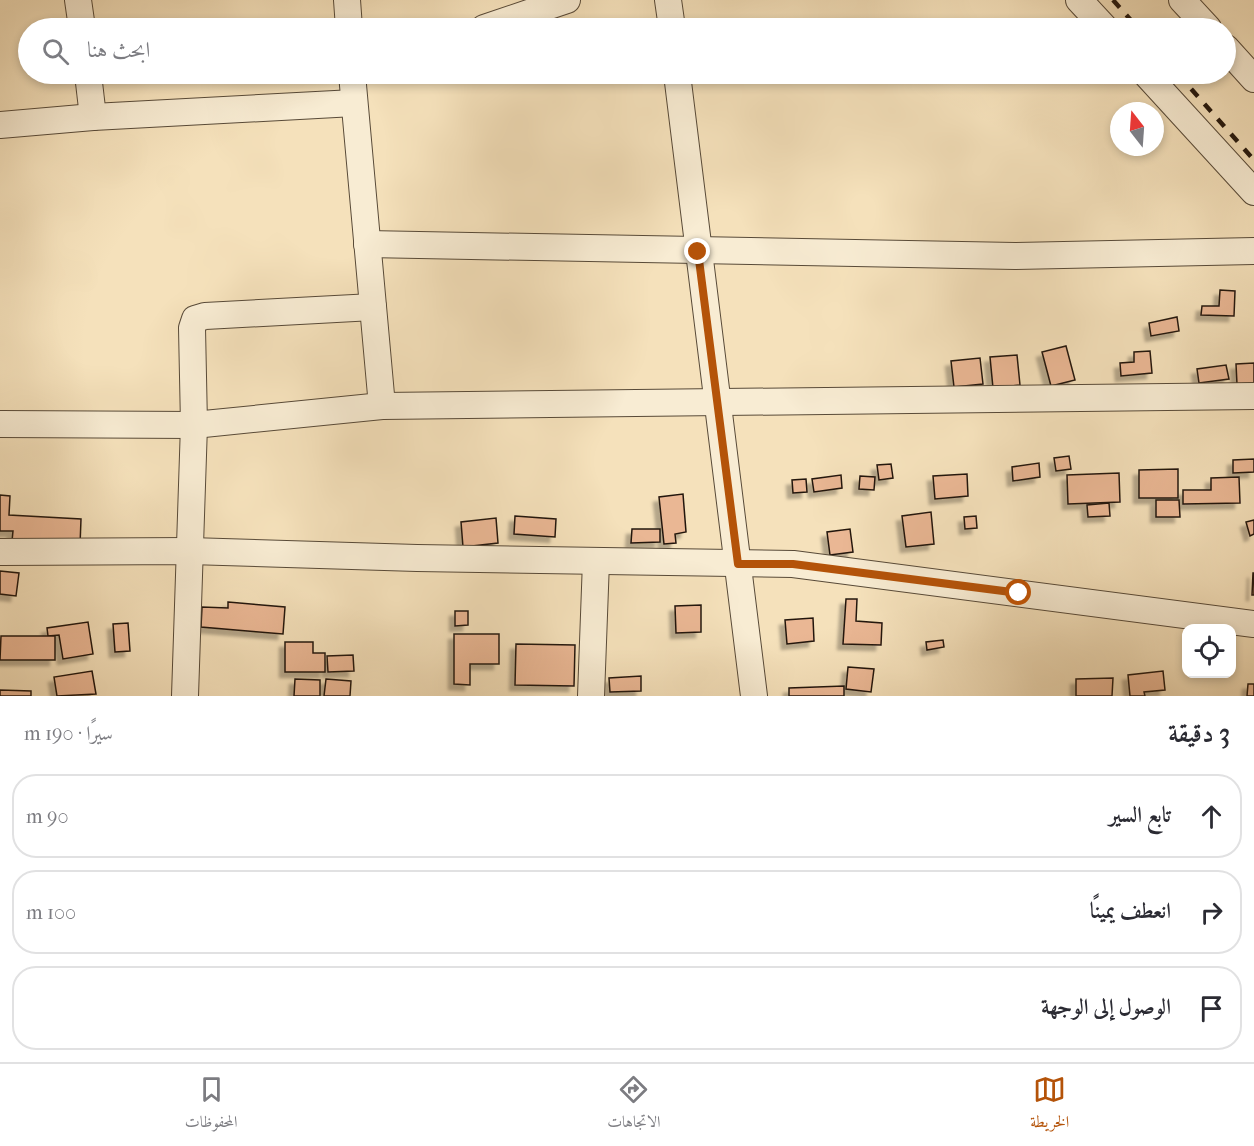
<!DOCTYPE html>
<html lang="ar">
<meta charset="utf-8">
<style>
:root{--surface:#fff;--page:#f2f2f3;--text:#2b2b33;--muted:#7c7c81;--line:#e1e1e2;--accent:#b45309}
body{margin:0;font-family:"IM FELL French Canon",Amiri,serif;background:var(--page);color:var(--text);direction:rtl}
.controls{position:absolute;right:18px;bottom:18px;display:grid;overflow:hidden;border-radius:12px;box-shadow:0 3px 9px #0003}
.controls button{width:54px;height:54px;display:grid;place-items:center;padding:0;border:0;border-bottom:2px solid var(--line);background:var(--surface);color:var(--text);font:30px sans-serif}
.compass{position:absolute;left:1110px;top:102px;width:54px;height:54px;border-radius:50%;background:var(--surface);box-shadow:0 3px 9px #0003;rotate:343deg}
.stop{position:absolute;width:18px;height:18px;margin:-14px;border:4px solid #b45309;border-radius:50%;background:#fff}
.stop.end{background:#b45309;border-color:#fff;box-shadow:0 2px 6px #0008}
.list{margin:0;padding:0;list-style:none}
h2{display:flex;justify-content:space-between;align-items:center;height:78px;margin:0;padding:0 24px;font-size:26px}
h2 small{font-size:20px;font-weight:400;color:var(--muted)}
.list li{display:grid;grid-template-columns:39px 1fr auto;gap:18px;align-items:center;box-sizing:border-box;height:84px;margin:0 12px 12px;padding:0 12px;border:2px solid var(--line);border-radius:24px}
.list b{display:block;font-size:22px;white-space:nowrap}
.list em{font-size:20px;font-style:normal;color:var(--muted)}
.icon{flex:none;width:33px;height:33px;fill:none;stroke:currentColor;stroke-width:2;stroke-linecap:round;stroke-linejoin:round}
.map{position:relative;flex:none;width:1254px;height:696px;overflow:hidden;direction:ltr}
.search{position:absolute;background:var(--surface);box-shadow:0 3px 9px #0003;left:18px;right:18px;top:18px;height:66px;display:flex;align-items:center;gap:15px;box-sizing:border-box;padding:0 21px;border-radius:33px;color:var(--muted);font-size:22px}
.sheet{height:366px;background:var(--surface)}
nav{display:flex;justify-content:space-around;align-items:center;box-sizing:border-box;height:84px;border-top:2px solid var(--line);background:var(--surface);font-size:16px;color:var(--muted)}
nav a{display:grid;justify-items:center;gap:3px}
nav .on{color:var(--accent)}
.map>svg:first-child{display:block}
</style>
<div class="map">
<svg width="1254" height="696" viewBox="0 0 1254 696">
<defs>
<filter id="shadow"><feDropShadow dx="-5.5" dy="5.5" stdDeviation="1.5" flood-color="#0004"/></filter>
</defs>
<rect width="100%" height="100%" fill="#f5e1bb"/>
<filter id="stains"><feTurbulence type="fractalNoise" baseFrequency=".00333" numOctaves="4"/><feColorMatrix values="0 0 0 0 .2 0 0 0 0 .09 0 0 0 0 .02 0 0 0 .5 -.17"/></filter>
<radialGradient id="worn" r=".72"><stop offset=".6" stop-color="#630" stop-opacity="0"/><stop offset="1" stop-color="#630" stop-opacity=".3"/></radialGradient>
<g fill="#eab794" stroke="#24170d" stroke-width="1.5" filter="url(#shadow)">
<polygon points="1220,290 1235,291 1234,316 1201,315 1202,306 1219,306"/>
<polygon points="1177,317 1179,331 1151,336 1149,323"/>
<polygon points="1066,346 1075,380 1051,386 1042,352"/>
<polygon points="1150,351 1152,373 1121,376 1120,363 1134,362 1134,352"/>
<polygon points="1017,355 1020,385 993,388 990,357"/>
<polygon points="980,358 983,384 954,387 951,361"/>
<polygon points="1254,363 1254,383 1237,384 1236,364"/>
<polygon points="1226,365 1229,379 1199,383 1197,369"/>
<polygon points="1069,456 1071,469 1056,471 1054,458"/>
<polygon points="1254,459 1254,472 1233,473 1233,460"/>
<polygon points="1039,463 1040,477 1013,481 1012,467"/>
<polygon points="891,464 893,478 879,480 877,465"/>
<polygon points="1178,469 1178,498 1139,498 1139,470"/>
<polygon points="1119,473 1120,502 1068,504 1067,475"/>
<polygon points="967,474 968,496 935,499 933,476"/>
<polygon points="841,475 842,488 814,492 812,479"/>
<polygon points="860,476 875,477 874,490 859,489"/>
<polygon points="1239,477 1240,503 1183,504 1183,490 1211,490 1211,478"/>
<polygon points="806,479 807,492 793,493 792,480"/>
<polygon points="683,494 686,532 675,534 676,543 664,544 659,497"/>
<polygon points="0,495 10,496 9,515 81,519 80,545 12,541 13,531 0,531"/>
<polygon points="1156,500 1179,500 1180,517 1156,517"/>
<polygon points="1109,503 1110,516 1088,517 1087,505"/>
<polygon points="931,512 934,544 906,547 902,516"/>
<polygon points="515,516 556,519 555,537 514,534"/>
<polygon points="976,516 977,528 965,529 964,517"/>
<polygon points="496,518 498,543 463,547 461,522"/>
<polygon points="1254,520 1254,534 1250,536 1246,522"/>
<polygon points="632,529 660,529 660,542 631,543"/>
<polygon points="850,529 853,552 830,555 827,532"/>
<polygon points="0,571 19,573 16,596 0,594"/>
<polygon points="1253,573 1254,573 1254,595 1252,595"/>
<polygon points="846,599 857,599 856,621 882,623 881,645 843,644"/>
<polygon points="228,602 285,607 283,634 201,627 202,607 228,608"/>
<polygon points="701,605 701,632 676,633 675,606"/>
<polygon points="455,611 468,611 468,625 455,626"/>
<polygon points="813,618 814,641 787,644 785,620"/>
<polygon points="88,622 93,654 63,659 59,635 48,636 47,628"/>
<polygon points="128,623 130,651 115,652 113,624"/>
<polygon points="454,634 499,634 499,664 470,664 470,685 454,684"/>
<polygon points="1,636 55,636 55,660 0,660"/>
<polygon points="943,640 944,647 927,650 926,642"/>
<polygon points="285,642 313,642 313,653 325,653 325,672 285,672"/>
<polygon points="516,644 575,645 574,686 515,685"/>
<polygon points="353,655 354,671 328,672 327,656"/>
<polygon points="848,667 874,669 871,692 846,689"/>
<polygon points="92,671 96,694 57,696 54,677"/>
<polygon points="1163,671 1165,690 1144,692 1145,696 1130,696 1128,675"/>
<polygon points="641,676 641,691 610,692 609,678"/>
<polygon points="1113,678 1112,696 1076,696 1076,679"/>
<polygon points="295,679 320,680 320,696 294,696"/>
<polygon points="326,679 351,681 350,696 324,696"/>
<polygon points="1248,684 1254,684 1254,696 1247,696"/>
<polygon points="844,686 844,696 789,696 789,688"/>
<polygon points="0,690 31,691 31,696 0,696"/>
</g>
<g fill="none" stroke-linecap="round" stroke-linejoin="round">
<defs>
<g id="minor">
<polyline points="78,0 82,28"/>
<polyline points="347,0 349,28"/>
<polyline points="668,0 672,28"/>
<polyline points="1079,0 1105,28"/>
<polyline points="1182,0 1208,28"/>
<polyline points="484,28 567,0"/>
<polyline points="1226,48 1254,79"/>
<polyline points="88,74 93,117"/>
<polyline points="352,74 382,406"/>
<polyline points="677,74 754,696"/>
<polyline points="1146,74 1254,192"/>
<polyline points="0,125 93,117 354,103"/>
<polyline points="367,244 1015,256 1254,251"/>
<polyline points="0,424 194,425 382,406 1254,396"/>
<polyline points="0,552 190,551 417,558 793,564 1254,624"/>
<polyline points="185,696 194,425 192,328 195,319 205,316 373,307"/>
<polyline points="591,696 596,561"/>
</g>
</defs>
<use href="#minor" stroke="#584a38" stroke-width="28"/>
<use href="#minor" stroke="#f8ecd3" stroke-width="26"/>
<g stroke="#24170d" stroke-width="4.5" stroke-dasharray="10 10" stroke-linecap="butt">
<polyline points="1113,0 1138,28"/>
<polyline points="1178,74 1254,160"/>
</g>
</g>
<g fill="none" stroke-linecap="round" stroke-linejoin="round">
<polyline stroke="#b45309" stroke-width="8" points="698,252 738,564 793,564 1019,593"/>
</g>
<rect width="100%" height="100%" filter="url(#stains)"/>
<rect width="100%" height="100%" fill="url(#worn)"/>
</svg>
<div class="controls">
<button><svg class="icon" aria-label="locate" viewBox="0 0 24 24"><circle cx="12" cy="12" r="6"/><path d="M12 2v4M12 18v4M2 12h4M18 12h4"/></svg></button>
</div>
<svg class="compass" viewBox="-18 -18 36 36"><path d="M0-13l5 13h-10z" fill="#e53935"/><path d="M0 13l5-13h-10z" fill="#7c7c81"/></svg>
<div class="stop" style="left:1019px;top:593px"></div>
<div class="stop end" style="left:698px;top:252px"></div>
<div class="search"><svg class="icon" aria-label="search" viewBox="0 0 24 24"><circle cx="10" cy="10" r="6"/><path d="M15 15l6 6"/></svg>ابحث هنا</div>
</div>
<section class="sheet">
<h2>3 دقيقة<small>سيرًا · 190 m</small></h2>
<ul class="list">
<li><svg class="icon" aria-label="ahead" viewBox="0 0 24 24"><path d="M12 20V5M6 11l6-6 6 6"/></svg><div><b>تابع السير</b></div><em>90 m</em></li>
<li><svg class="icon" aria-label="right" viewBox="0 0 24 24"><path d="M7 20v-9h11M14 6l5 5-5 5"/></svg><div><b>انعطف يمينًا</b></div><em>100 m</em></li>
<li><svg class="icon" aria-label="arrive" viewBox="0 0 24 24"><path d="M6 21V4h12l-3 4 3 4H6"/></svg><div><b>الوصول إلى الوجهة</b></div></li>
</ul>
</section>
<nav>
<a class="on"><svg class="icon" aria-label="map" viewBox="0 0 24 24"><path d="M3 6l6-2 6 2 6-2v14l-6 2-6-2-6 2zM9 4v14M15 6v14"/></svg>الخريطة</a>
<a><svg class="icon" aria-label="directions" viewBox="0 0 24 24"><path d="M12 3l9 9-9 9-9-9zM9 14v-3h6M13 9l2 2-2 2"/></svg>الاتجاهات</a>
<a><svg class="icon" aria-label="saved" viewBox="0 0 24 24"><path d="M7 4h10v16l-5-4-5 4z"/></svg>المحفوظات</a>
</nav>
